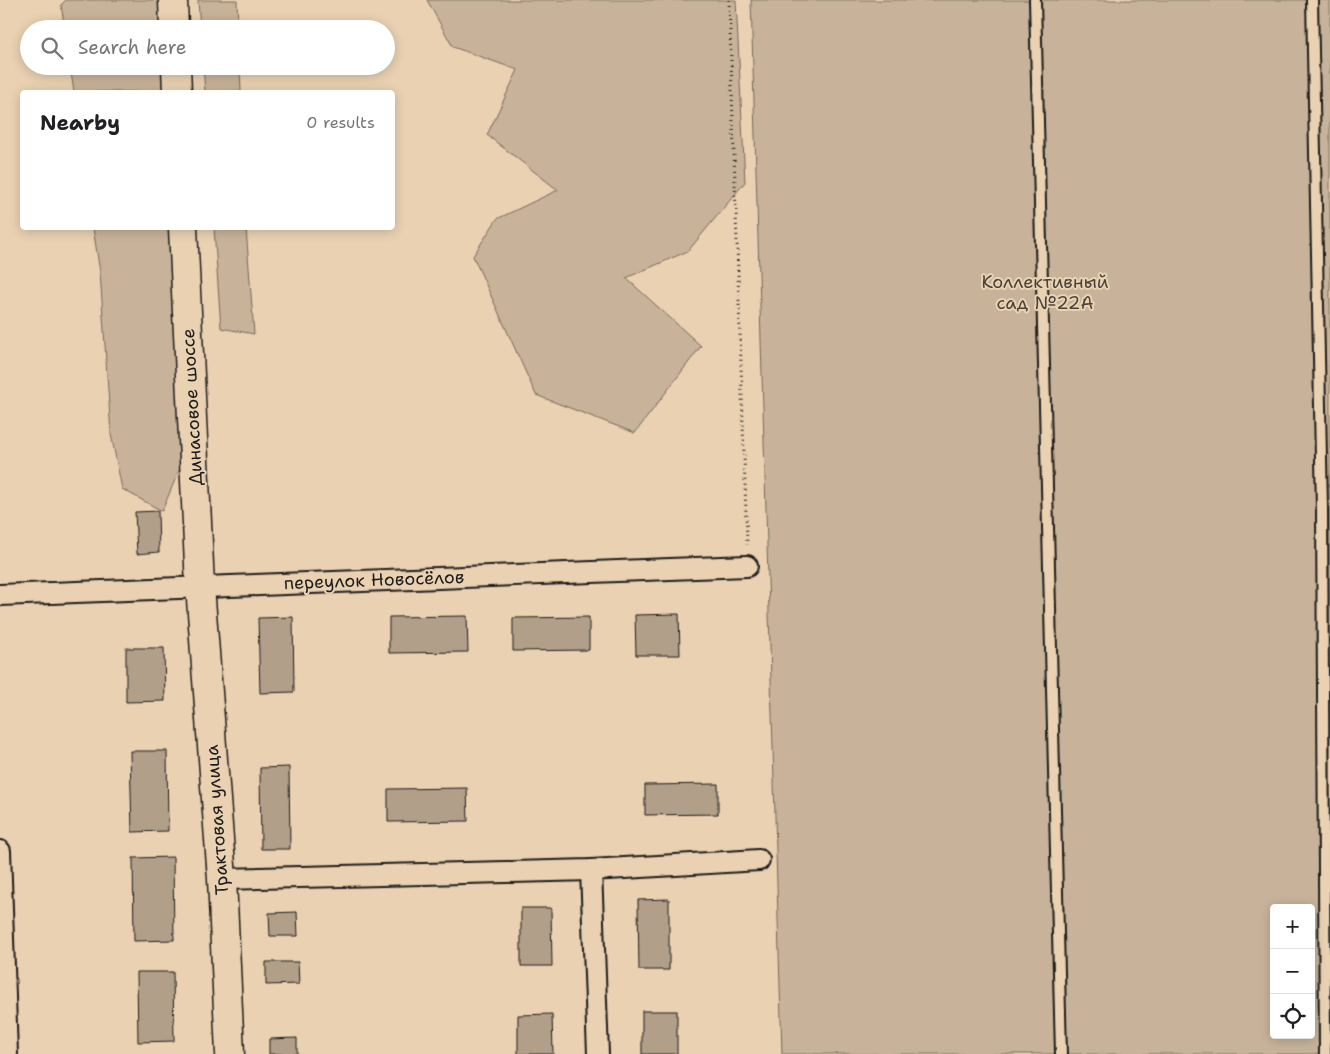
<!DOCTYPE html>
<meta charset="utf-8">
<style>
:root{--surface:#fff;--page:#f6f6f6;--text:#202124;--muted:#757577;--line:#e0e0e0}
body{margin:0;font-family:"Shantell Sans",sans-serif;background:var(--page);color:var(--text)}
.controls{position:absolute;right:15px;bottom:15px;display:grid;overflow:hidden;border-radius:5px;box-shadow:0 2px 12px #0003}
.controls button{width:45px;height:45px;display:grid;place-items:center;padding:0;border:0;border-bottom:1px solid var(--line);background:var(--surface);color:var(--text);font:25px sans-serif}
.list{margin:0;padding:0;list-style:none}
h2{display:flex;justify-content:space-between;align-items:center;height:65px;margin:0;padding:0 20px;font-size:21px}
h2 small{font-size:16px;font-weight:400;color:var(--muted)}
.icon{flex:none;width:28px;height:28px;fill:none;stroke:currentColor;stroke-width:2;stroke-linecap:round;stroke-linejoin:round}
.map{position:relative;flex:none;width:1330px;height:1054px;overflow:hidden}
.search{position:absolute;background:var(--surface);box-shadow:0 2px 12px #0003;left:20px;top:20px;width:375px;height:55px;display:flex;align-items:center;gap:12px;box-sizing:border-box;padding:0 18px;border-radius:28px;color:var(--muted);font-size:19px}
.panel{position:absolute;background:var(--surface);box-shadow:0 2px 12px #0003;left:20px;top:90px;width:375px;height:140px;border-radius:5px}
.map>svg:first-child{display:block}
</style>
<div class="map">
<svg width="1330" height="1054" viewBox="0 0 1330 1054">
<rect width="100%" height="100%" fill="#ead1b2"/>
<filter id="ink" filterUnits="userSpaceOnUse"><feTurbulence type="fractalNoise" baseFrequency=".02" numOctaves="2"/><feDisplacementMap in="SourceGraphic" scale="10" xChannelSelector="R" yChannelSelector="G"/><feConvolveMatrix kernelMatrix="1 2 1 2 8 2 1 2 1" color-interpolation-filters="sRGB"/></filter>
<g filter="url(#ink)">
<g fill="#c8b39a" stroke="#72685b" fill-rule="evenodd">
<polygon points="66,0 160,0 162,29 65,29 61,5"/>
<polygon points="198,0 237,0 238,29 200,29"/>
<polygon points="427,0 736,0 745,182 688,251 626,278 701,346 635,433 536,395 473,256 497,219 558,190 487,135 518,70 453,47"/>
<path d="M751,0H1330V1054H782ZM1274,908H1311V1035H1274Z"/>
<polygon points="70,66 163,66 164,92 74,92"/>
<polygon points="203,66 240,66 241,92 205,92"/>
<polygon points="93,228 170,228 180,468 162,511 122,489 111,434 100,272"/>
<polygon points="214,228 246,228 254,334 221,328"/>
</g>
<g fill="#b19f89" stroke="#1c1c1c">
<polygon points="158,511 159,552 137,554 135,512"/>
<polygon points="679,614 680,655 636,655 635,615"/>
<polygon points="467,616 468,652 389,653 389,617"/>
<polygon points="293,617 294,692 260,693 258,618"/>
<polygon points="589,617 589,650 513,651 513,618"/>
<polygon points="126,648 164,648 165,701 126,702"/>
<polygon points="130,751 167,751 168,831 132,832"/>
<polygon points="289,767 290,849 261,849 260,768"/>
<polygon points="718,784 718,814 645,815 645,785"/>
<polygon points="467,788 468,821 388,822 388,789"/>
<polygon points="173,857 174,940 134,941 133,858"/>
<polygon points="669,899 669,970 639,970 638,900"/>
<polygon points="521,908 551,908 552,966 521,966"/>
<polygon points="297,912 298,936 270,936 269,913"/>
<polygon points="266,962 298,962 299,984 266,985"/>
<polygon points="137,972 173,972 174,1041 138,1042"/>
<rect x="642" y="1011" width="35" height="43"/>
<polygon points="552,1014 553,1054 518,1054 518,1015"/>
<polygon points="297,1038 297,1054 269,1054 269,1039"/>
</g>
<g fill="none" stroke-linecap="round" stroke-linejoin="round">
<defs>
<g id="lane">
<polyline points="1035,0 1061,1054"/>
<polyline points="1312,0 1322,509 1325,1054"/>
</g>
<g id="street">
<polyline points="0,595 747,566"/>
<polyline points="0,851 7,1054"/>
<polyline points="591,870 598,1054"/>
<polyline points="222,879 591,870 759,860"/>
</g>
<g id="secondary">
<polyline points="173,0 174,29"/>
<polyline points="176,66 177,92"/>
<polyline points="183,228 200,586 222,879 230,1054"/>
</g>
</defs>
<use href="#lane" stroke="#1c1c1c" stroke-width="14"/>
<use href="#street" stroke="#1c1c1c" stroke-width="24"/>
<use href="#secondary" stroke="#1c1c1c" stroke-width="31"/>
<polyline stroke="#1c1c1c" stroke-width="3" stroke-dasharray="1 4" stroke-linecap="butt" points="729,0 747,545"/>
<use href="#lane" stroke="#ead1b2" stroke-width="10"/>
<use href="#street" stroke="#ead1b2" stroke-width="20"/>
<use href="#secondary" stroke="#ead1b2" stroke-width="28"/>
</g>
</g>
<g text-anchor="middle" stroke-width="4" stroke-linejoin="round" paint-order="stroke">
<g font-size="18" fill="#47423c" stroke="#ead1b2">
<text x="1045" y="288">Коллективный<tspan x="1045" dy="21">сад №22А</tspan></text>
</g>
<g font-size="18" fill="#1c1c1c" stroke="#ead1b2">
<text transform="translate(192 407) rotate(-93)" y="6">Динасовое шоссе</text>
<text transform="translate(374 580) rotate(-2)" y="6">переулок Новосёлов</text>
<text transform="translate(217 820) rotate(-94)" y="6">Трактовая улица</text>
</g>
</g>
</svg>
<div class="controls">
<button>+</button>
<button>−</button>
<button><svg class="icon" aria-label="locate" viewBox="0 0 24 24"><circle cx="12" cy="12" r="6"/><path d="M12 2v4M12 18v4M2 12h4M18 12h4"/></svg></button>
</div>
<div class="search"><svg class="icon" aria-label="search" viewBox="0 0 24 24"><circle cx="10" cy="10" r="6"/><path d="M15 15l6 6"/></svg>Search here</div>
<section class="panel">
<h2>Nearby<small>0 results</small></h2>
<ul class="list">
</ul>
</section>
</div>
